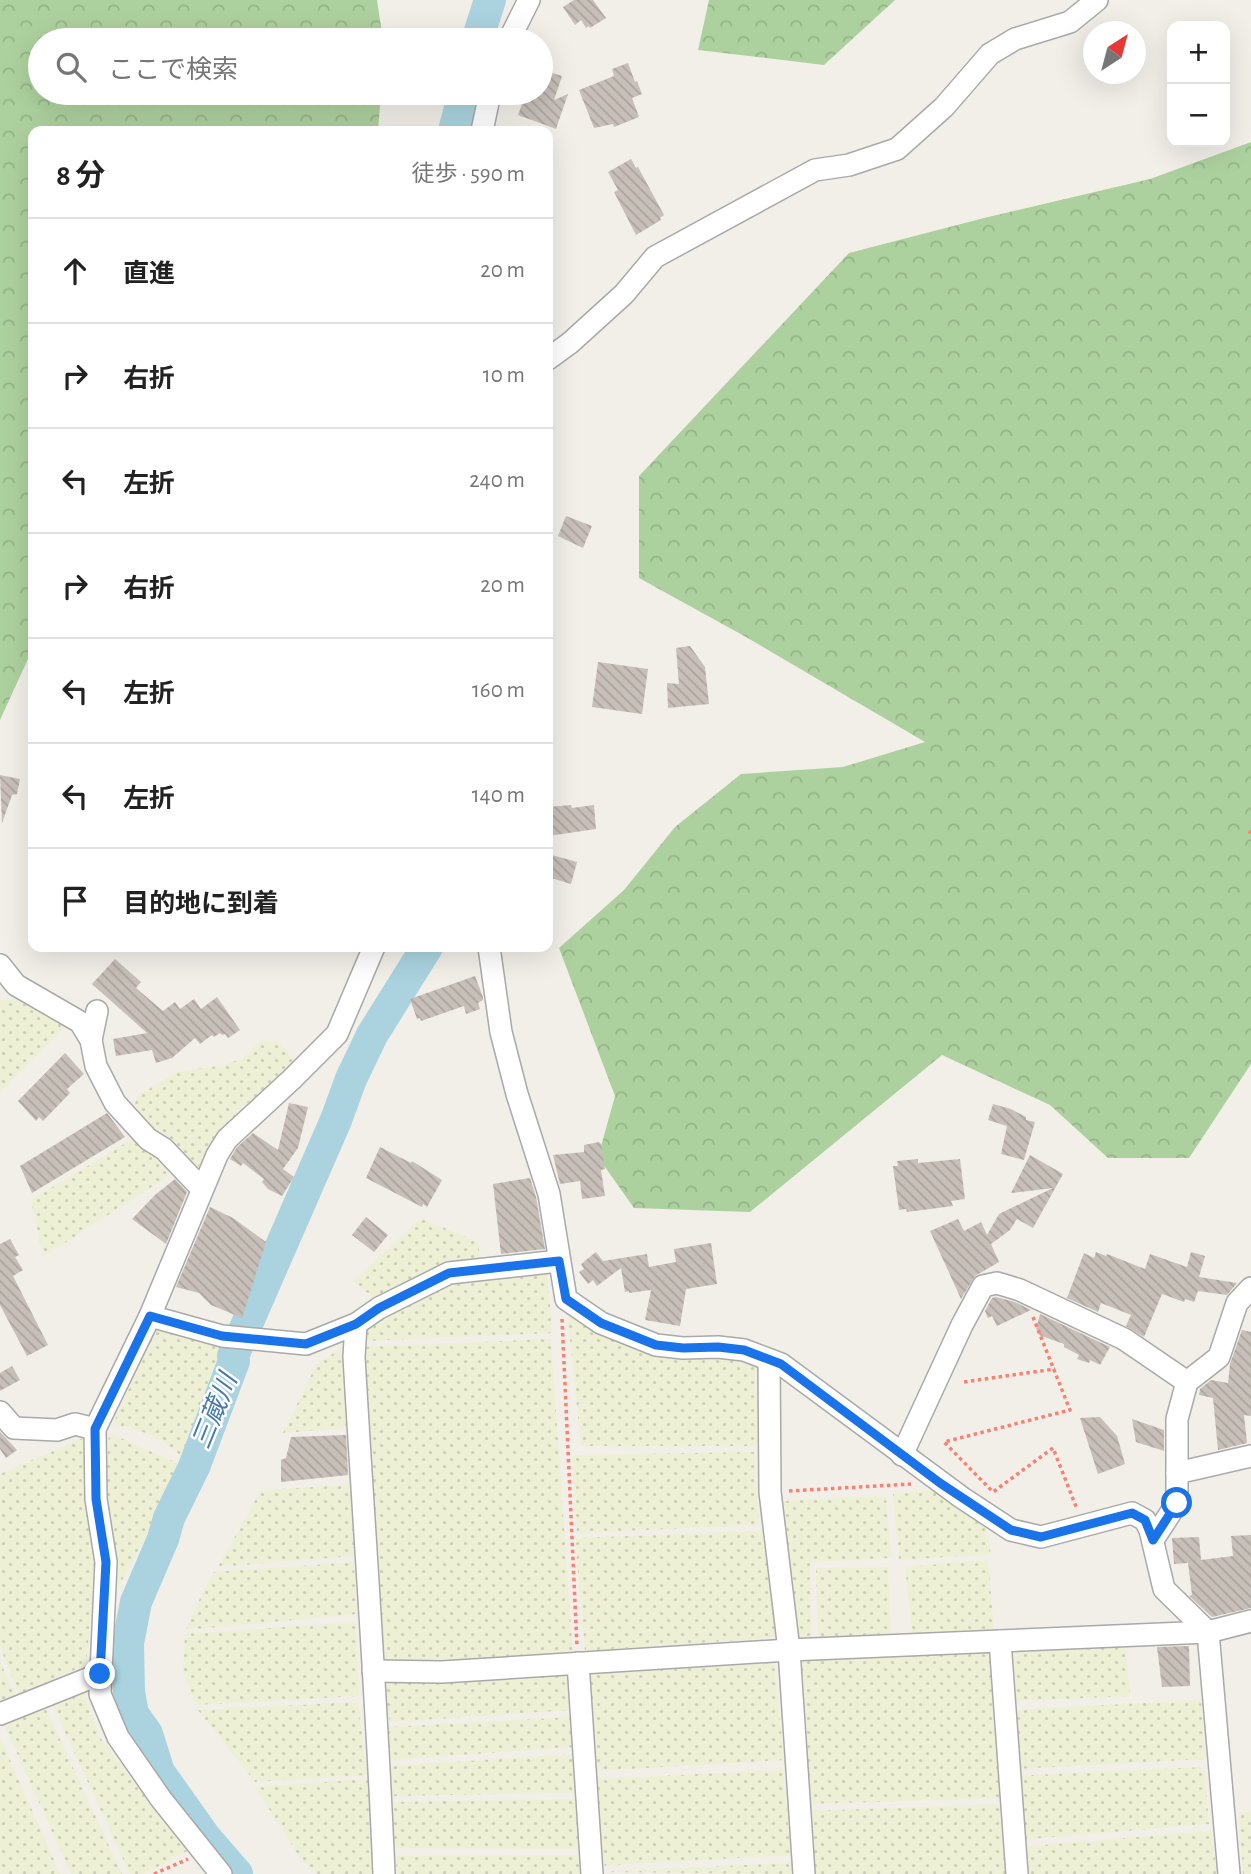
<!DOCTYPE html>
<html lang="ja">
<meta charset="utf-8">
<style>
:root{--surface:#fff;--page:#f6f6f6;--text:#222;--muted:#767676;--line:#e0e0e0}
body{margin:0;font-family:"Alegreya Sans","Noto Sans JP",sans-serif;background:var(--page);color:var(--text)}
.controls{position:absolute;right:21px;top:21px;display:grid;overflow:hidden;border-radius:14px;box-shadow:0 7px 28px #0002}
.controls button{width:63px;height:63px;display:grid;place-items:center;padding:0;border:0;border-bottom:2px solid var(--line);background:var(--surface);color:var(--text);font:35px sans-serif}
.compass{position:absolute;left:1083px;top:21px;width:63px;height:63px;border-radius:50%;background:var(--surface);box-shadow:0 7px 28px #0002;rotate:36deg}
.stop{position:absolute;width:21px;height:21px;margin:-16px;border:5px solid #1a73e8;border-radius:50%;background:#fff}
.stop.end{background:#1a73e8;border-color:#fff;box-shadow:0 2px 7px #0008}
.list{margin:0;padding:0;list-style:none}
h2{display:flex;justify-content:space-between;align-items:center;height:91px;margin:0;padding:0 28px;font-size:30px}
h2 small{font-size:23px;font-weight:400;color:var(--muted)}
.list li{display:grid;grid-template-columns:46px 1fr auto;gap:21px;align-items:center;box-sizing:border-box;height:105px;padding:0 28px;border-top:2px solid var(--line)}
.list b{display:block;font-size:26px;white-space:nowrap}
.list em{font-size:23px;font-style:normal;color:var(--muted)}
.icon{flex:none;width:38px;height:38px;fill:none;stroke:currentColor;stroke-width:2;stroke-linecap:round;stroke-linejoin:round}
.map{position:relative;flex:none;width:1251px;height:1874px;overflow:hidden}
.search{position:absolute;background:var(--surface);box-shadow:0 7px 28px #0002;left:28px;top:28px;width:525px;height:77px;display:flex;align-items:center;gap:18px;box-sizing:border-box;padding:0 24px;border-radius:38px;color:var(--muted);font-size:26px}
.panel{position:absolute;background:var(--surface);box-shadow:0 7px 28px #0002;left:28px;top:126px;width:525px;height:826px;border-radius:14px}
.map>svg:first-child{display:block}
</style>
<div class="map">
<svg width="1251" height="1874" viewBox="0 0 1251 1874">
<defs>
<pattern id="farmland-dots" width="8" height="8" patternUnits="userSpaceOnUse" patternTransform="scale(1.75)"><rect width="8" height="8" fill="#eef0d5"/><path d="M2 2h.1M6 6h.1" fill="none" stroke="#ccceb7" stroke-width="1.8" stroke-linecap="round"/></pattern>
<pattern id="forest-crowns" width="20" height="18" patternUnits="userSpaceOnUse" patternTransform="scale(1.75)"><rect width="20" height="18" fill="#add19e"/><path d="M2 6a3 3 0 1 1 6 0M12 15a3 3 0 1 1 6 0" fill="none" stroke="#95b388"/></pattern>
<pattern id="building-back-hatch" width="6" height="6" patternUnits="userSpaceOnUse" patternTransform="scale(1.75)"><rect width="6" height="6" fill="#c7bfb8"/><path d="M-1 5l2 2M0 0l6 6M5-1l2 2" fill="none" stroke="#aba49e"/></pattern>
</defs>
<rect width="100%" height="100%" fill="#f2efe9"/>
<g fill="url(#farmland-dots)">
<polygon points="10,998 70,1022 0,1092 0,1000"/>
<polygon points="260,1041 278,1042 298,1065 240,1109 198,1167 131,1111 139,1095 177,1072 223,1065 242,1059"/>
<polygon points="136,1137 170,1175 43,1257 31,1200"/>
<polygon points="421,1218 478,1242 481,1264 375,1299 353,1281"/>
<polygon points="546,1268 553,1333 365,1341 368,1321 447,1282"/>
<polygon points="567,1310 639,1349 755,1363 759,1446 581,1446"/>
<polygon points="159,1323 223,1347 184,1458 158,1438 130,1427 112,1426"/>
<polygon points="551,1339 573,1656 379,1664 374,1504 362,1347"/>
<polygon points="344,1346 346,1428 283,1433 316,1365"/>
<polygon points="109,1433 184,1466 118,1588 106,1493"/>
<polygon points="83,1438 95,1572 86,1665 19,1694 0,1647 0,1474"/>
<polygon points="754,1452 759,1525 577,1533 572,1455"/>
<polygon points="350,1485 355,1556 218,1567 261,1490"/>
<polygon points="941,1489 983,1517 991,1554 899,1560 893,1494"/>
<polygon points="886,1496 891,1558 810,1562 811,1639 795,1640 784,1501"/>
<polygon points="766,1531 780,1637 585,1651 575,1538"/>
<polygon points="988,1560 994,1629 913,1636 905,1567"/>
<polygon points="354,1562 357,1614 186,1630 195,1608 214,1572"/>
<polygon points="888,1567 891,1634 818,1638 816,1568"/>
<polygon points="356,1622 359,1696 196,1705 183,1671 185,1634"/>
<polygon points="1125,1642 1130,1696 1016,1701 1010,1649"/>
<polygon points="994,1652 1001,1798 809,1804 807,1731 800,1658"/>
<polygon points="0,1661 16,1699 0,1705"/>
<polygon points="774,1663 784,1760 593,1771 585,1673"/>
<polygon points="569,1674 571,1710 390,1722 382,1683"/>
<polygon points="84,1693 101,1739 187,1851 144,1874 130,1874 52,1704"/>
<polygon points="1201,1700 1205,1759 1017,1769 1013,1710"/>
<polygon points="358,1702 367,1775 255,1782 198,1710"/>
<polygon points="46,1709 122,1874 71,1874 4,1724"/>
<polygon points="574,1717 576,1747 389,1760 386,1727"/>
<polygon points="0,1737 60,1874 0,1874"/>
<polygon points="575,1754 579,1793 389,1796 387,1766"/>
<polygon points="1204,1767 1209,1824 1018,1840 1013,1776"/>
<polygon points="783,1770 791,1855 597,1866 593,1779"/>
<polygon points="368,1779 372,1874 317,1874 302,1861 255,1787"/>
<polygon points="579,1799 583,1849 395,1848 389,1802"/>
<polygon points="999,1804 1005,1874 814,1874 810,1811"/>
<polygon points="1239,1812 1251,1812 1251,1874 1243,1874"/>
<polygon points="1211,1831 1217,1874 1023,1874 1020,1847"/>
<polygon points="583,1855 584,1874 397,1874 395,1856"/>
<polygon points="793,1863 794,1874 596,1872"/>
</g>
<g fill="url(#forest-crowns)">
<polygon points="0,0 377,0 383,40 40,40 40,93 381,93 378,131 33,131 33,648 0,720"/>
<polygon points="709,0 895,0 824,65 698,50"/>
<polygon points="1251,142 1251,1064 1189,1158 1108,1158 1050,1105 942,1055 750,1212 634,1208 598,1157 615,1096 559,948 624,890 675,827 741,774 843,767 925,742 746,637 639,578 639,476 849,253 984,218 1150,179"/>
</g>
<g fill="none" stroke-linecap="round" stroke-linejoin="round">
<g stroke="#aad3df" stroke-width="32">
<polyline points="477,40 490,0"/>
<polyline points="454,131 464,93"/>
<polyline points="237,1874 205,1837 159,1772 147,1734 133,1714 129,1692 128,1643 136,1602 163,1539 169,1518 194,1467 234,1361 233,1356 336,1120 351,1079 372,1035 427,947"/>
</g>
</g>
<g fill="url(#building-back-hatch)">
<polygon points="574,0 593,0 606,18 590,28 589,26 586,28 581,20 575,25 563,7"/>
<polygon points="628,63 635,82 637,81 642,94 632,98 639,117 614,127 613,124 594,128 579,90 614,76 612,69"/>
<polygon points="546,71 562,76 554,100 568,94 556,129 518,115 526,93 541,93"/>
<polygon points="631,159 636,168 638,167 664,215 660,218 661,220 636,235 614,192 618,190 608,172"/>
<polygon points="566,516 592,526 583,548 558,536"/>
<polygon points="690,646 705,667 709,704 668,708 667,683 679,684 676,648"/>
<polygon points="598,662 648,669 642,714 592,707"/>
<polygon points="0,775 20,779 17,794 12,795 2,823"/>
<polygon points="571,805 572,808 594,805 596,829 548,836 548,807"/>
<polygon points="552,855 577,862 571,884 548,877"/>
<polygon points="115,959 141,982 136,988 163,1011 175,1002 180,1009 194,999 201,1009 217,997 240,1030 228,1038 225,1034 222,1035 220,1033 214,1037 212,1035 200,1044 195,1038 172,1058 156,1063 152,1050 116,1056 113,1039 147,1033 92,984"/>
<polygon points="475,976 483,997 483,1000 478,1003 480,1009 466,1014 464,1006 421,1021 420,1018 417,1019 410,999"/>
<polygon points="65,1053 84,1074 67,1089 70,1093 43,1121 39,1117 36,1121 18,1101"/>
<polygon points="289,1103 308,1107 298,1148 283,1169 294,1177 282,1196 268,1189 262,1182 264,1179 243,1163 241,1166 230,1159 237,1147 253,1133 278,1150"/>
<polygon points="993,1104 1011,1109 1026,1117 1026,1120 1035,1122 1024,1160 1001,1154 1007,1126 988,1120"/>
<polygon points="107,1113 125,1137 32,1193 20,1166"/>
<polygon points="599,1142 601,1144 605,1169 601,1170 605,1196 582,1199 580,1181 560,1184 553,1155 584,1152 584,1145"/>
<polygon points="380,1147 411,1163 412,1161 442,1180 427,1207 423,1204 422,1207 366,1178"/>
<polygon points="1030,1155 1063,1174 1033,1228 1017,1219 1010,1230 991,1244 999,1262 975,1276 961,1299 930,1231 958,1219 964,1231 981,1222 987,1235 999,1214 1053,1188 1011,1193"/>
<polygon points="918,1159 918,1163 960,1159 965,1199 951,1201 953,1206 907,1212 906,1209 899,1210 893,1166 898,1166 897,1161"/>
<polygon points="530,1178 536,1197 545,1249 501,1254 493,1184"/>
<polygon points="175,1179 187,1192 166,1244 132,1219 155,1195"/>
<polygon points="210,1207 233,1218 266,1242 242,1318 211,1305 199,1293 176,1287"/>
<polygon points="366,1217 388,1235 374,1252 352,1235"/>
<polygon points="10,1239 19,1255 15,1257 23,1270 13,1276 48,1345 27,1356 0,1305 0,1244"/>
<polygon points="711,1243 717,1284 686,1289 680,1326 645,1320 651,1290 629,1293 629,1291 625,1292 621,1268 597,1286 593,1280 588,1284 579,1272 584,1269 581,1264 596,1252 603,1261 647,1254 649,1267 676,1262 674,1249"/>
<polygon points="1096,1252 1106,1256 1107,1254 1145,1269 1150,1254 1187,1267 1191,1252 1205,1256 1199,1277 1237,1283 1227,1295 1198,1291 1194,1302 1185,1299 1184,1302 1162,1294 1144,1337 1126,1326 1131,1315 1101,1303 1098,1312 1067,1298 1084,1253 1094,1258"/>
<polygon points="996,1297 1015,1302 1031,1310 997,1326 992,1316 988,1318 985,1311 992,1298"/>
<polygon points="1040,1314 1110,1347 1100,1365 1090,1360 1089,1363 1077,1359 1079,1355 1064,1347 1064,1344 1039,1335 1040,1331 1036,1329"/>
<polygon points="1242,1330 1251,1332 1251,1416 1244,1415 1247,1443 1218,1450 1213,1398 1199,1395 1200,1389 1211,1380 1228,1383 1230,1364"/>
<polygon points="12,1366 20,1380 0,1391 0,1373"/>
<polygon points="1100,1417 1117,1436 1125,1464 1098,1474 1080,1418"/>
<polygon points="1132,1419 1164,1430 1164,1451 1136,1442"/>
<polygon points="0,1432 17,1450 6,1458 0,1449"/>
<polygon points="346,1435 348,1475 281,1482 281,1460 286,1458 291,1437"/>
<polygon points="1251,1535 1251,1608 1212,1617 1189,1596 1192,1595 1188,1563 1174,1564 1172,1538 1199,1537 1201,1560 1233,1556 1231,1536"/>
<polygon points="1189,1646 1190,1686 1162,1687 1157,1647"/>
</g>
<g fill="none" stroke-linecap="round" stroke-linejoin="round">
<defs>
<g id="minor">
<polyline points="509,40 529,0"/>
<polyline points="482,131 490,93"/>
<polyline points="548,359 570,343 624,294 655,257 815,170 849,165 897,149 944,107 990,54 1015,39 1070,22 1097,0"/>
<polyline points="489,947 501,1032 517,1094 549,1194 566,1299 601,1323 656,1345 683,1348 718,1347 744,1350 781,1364 961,1497 1011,1530 1041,1537 1132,1513 1145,1520 1150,1530 1164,1589 1208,1632 1229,1874"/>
<polyline points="0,965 16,985 80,1022 91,1040"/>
<polyline points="97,1011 91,1040 96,1066 115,1103 148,1139 164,1149 202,1189"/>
<polyline points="150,1316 222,1336 306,1344 356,1324 379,1308 449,1273 559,1261"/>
<path d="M356,1324L354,1357C364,1529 377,1702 384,1874"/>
<polyline points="769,1360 770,1492 789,1650 804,1874"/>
<polyline points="1187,1382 1219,1357 1237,1303 1251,1288"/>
<polyline points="0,1412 14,1428 57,1430 75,1424 95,1429"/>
<polyline points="902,1455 962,1325 983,1286 997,1283 1020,1290 1124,1339 1187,1382 1177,1419 1177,1503 1153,1540"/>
<polyline points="1177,1473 1251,1456"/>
<polyline points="1000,1641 1017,1874"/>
<polyline points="578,1663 592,1874"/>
<polyline points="373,1671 442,1672 789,1650 1208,1632 1251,1621"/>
<polyline points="0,1714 100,1674"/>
<polyline points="221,1874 161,1799 118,1737 100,1694 106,1562 96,1499 95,1429 150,1316 217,1155 227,1139 291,1080 337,1034 374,947"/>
</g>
</defs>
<use href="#minor" stroke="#a9a9a9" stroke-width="24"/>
<g stroke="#fa8072" stroke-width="3.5" stroke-dasharray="3.5 3.5" stroke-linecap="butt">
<polyline points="1249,831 1251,833"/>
<polyline points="1033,1317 1070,1410 944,1442 993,1492 1053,1448 1077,1509"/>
<polyline points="562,1319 577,1647"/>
<polyline points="964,1382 1055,1369"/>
<polyline points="789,1491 911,1484"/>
<polyline points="154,1874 188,1859"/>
</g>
<use href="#minor" stroke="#fff" stroke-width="21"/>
</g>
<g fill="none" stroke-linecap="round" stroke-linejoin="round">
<polyline stroke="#1a73e8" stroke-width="9" points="100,1674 106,1562 96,1499 95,1429 150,1316 222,1336 306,1344 356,1324 379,1308 449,1273 559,1261 566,1299 601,1323 656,1345 683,1348 718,1347 744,1350 781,1364 940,1483 1011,1530 1041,1537 1132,1513 1145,1520 1153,1540 1177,1503"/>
</g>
<g text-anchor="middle" stroke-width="5" stroke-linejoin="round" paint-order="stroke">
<g font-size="26" font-style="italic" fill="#4a7aab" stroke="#fff">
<text transform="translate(214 1411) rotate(-68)" y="9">三蔵川</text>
</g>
</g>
</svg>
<div class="controls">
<button>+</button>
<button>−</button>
</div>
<svg class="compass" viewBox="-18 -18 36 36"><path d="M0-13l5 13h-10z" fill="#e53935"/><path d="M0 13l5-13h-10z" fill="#767676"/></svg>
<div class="stop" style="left:1177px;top:1503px"></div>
<div class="stop end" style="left:100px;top:1674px"></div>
<div class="search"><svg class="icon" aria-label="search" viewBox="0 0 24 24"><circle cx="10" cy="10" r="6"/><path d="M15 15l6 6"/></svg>ここで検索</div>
<section class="panel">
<h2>8 分<small>徒歩 · 590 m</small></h2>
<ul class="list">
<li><svg class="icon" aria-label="ahead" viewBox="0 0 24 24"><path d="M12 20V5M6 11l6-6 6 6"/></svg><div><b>直進</b></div><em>20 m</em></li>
<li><svg class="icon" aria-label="right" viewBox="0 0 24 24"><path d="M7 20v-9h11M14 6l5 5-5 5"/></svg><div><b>右折</b></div><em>10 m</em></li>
<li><svg class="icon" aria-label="left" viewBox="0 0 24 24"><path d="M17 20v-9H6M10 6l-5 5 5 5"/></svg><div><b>左折</b></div><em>240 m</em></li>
<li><svg class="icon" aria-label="right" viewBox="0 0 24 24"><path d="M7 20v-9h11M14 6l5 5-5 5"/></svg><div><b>右折</b></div><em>20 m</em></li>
<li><svg class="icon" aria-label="left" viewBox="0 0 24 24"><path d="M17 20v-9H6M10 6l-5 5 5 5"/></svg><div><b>左折</b></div><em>160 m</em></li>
<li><svg class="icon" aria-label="left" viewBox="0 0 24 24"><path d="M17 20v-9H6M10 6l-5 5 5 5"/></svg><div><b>左折</b></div><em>140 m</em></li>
<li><svg class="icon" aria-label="arrive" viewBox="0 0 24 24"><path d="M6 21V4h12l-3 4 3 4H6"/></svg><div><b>目的地に到着</b></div></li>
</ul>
</section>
</div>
